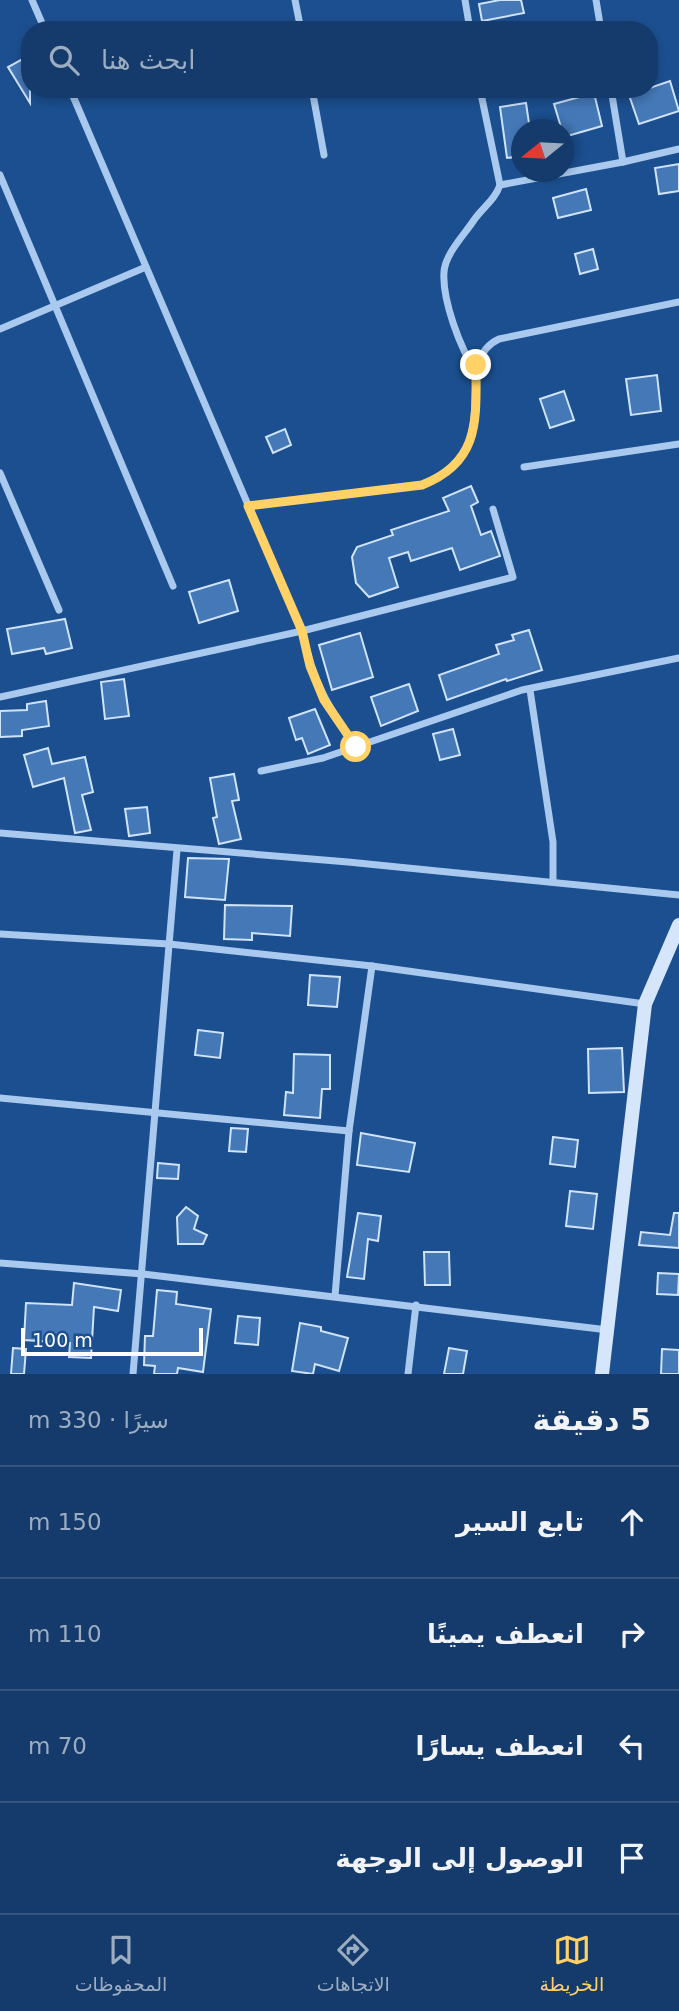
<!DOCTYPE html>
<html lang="ar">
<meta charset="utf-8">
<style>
:root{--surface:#143b6b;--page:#214673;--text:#f1f3f6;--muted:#9dadc1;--line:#33557e;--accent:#ffd166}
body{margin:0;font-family:"DejaVu Sans","Noto Naskh Arabic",sans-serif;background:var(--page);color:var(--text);direction:rtl}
.compass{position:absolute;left:511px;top:119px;width:63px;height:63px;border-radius:50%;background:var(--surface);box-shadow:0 4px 10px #0003;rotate:252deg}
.scale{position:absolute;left:21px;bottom:18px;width:182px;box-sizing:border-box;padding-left:7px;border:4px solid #fff;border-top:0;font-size:19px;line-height:24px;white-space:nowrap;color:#fff;-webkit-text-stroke:5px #1b4f8f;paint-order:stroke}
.stop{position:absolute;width:21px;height:21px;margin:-16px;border:5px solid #ffd166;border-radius:50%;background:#fff}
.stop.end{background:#ffd166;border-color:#fff;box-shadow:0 2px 7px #0008}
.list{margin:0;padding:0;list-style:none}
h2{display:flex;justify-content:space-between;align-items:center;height:91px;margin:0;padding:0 28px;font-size:30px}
h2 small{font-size:23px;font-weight:400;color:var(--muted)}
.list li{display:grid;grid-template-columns:46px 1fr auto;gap:21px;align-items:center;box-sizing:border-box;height:112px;padding:0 28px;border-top:2px solid var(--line)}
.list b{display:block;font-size:26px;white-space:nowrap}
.list em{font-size:23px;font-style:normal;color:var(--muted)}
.icon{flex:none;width:38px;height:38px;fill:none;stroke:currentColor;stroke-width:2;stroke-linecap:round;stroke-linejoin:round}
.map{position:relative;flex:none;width:679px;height:1374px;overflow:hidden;direction:ltr}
.search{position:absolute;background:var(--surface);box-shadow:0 4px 10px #0003;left:21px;right:21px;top:21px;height:77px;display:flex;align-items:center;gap:18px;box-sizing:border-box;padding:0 24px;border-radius:28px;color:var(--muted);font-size:26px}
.sheet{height:539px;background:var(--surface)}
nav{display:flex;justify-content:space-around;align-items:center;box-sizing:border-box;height:98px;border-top:2px solid var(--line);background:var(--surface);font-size:19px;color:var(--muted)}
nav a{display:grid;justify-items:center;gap:4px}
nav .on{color:var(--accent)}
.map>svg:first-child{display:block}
</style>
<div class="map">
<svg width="679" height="1374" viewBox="0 0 679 1374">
<rect width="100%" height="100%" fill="#1b4f8f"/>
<g fill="#4478b7" stroke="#cfe3fa" stroke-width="2">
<polygon points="500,0 521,0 524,13 482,21 479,4"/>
<polygon points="30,55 30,103 8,67"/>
<polygon points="670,81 679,111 639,124 629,95"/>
<polygon points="594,93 602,126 564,137 554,104"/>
<polygon points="526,103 530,130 522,130 522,156 507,158 500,107"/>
<polygon points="679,164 679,191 659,194 655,168"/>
<polygon points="586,189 591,210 558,218 553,198"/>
<polygon points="593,249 598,269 580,274 575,254"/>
<polygon points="657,375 661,411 631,415 626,379"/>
<polygon points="564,391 574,420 550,428 540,399"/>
<polygon points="285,429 291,445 273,453 266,437"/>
<polygon points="471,486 478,502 471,506 481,535 491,531 500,556 460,570 452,548 411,561 408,552 389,558 398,587 369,597 356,583 352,557 357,547 393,535 391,530 449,511 443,498"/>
<polygon points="229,580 238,611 199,623 189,592"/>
<polygon points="65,619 72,648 46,654 44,648 12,654 7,629"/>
<polygon points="529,630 542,670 507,681 506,679 447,700 439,675 499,654 496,645 514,640 512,635"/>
<polygon points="360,633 373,677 332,690 319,645"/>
<polygon points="124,679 129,716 105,719 101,682"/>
<polygon points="409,684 418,711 381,726 371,697"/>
<polygon points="46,701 49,726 22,730 22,736 0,737 0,711 27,710 27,704"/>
<polygon points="315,709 330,745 308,754 302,738 296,740 289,718"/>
<polygon points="453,729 460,755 440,760 433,734"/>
<polygon points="48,748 52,764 85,757 93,792 82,795 91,830 75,833 64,778 33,787 24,755"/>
<polygon points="234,774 239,800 232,801 241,839 219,844 213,818 217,817 210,778"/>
<polygon points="147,807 150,833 129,836 125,809"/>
<polygon points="188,858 229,859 225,900 185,897"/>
<polygon points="225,905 292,906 290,936 252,933 252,940 224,939"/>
<polygon points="310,975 340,977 337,1007 308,1005"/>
<polygon points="198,1030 223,1033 220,1058 195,1055"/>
<polygon points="622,1048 624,1092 589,1093 588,1049"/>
<polygon points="294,1054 330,1055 330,1089 322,1089 320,1118 284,1115 286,1092 293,1093"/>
<polygon points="231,1128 248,1129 246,1152 229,1151"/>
<polygon points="361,1133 415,1143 409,1172 357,1165"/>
<polygon points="553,1137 578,1140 575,1167 550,1164"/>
<polygon points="158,1163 179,1165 178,1179 157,1178"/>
<polygon points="570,1191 597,1194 593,1229 566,1226"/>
<polygon points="186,1207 198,1216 194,1229 207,1235 203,1244 178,1244 177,1217"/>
<polygon points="358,1213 381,1216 378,1241 368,1239 364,1279 347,1277"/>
<polygon points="674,1213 679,1213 679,1248 639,1245 641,1232 670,1235"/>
<polygon points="424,1252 449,1252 450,1285 425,1285"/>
<polygon points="658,1273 679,1274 678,1295 657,1294"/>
<polygon points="74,1283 121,1290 118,1311 94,1307 91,1358 69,1357 70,1343 24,1340 26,1303 72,1305"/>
<polygon points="157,1290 177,1292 176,1304 211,1309 203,1372 178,1368 177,1374 154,1374 155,1366 144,1365 145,1336 153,1336"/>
<polygon points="238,1316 260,1318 258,1345 235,1343"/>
<polygon points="300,1323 321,1327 321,1331 348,1338 339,1371 315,1364 313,1374 292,1371"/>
<polygon points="13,1348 26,1349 24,1374 11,1374"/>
<polygon points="449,1348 467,1351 463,1374 444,1374"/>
<polygon points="662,1349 679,1350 679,1374 661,1374"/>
</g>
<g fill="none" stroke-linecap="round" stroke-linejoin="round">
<g stroke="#a9c9ee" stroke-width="7">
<polyline points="32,0 45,30"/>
<polyline points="295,0 301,30"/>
<polyline points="465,0 470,30"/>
<polyline points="596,0 601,30"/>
<path d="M70,89L302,631C314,683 326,704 356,747"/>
<polyline points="312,89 324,155"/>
<polyline points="611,89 623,162 679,149"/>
<polyline points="0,175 173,586"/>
<polyline points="500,185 623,162"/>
<polyline points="0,329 146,267"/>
<path d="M476,371C460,349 442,299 444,272C445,254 465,234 474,220C483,207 495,200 500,185L480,89"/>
<polyline points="524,467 679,444"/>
<polyline points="0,473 59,610"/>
<path d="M248,506L422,485C512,450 447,363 499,339L679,302"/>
<polyline points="530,690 553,842 553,881"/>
<polyline points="0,697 302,631 513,577 493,509"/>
<polyline points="261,771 323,758 522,690 679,658"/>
<polyline points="0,833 348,862 679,895"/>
<polyline points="0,934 169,944 372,966 645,1004"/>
<polyline points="0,1098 349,1131"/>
<polyline points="0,1263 143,1274 608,1330"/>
<polyline points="335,1296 349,1131 372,966"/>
<polyline points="133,1374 177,850"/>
<polyline points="408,1374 416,1305"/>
</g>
<polyline stroke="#d6e6fa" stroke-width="14" points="602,1374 645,1004 679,925"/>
</g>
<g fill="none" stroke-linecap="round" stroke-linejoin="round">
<path stroke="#ffd166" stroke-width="9" d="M356,747L324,700L310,666L302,631L248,506L422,485C481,462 476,419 476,365"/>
</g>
</svg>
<svg class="compass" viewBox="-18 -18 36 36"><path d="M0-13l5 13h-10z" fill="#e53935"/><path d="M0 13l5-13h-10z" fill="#9dadc1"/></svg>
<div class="scale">100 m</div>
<div class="stop" style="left:356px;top:747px"></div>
<div class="stop end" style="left:476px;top:365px"></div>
<div class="search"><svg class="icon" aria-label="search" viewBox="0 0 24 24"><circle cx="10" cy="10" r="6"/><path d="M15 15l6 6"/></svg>ابحث هنا</div>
</div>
<section class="sheet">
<h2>5 دقيقة<small>سيرًا · 330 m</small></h2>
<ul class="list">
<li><svg class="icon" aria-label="ahead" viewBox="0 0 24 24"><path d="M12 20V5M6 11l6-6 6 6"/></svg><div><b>تابع السير</b></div><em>150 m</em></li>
<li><svg class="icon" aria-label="right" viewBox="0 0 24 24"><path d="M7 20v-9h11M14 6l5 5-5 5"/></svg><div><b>انعطف يمينًا</b></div><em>110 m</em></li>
<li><svg class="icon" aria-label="left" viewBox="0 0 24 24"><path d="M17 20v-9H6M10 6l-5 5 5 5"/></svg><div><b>انعطف يسارًا</b></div><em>70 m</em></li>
<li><svg class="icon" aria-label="arrive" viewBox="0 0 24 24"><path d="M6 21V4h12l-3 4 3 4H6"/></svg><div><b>الوصول إلى الوجهة</b></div></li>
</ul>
</section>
<nav>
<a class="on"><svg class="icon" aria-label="map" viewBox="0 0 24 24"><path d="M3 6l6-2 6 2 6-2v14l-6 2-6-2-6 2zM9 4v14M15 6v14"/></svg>الخريطة</a>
<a><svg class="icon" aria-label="directions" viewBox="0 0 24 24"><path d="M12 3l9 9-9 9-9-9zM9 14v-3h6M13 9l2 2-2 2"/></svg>الاتجاهات</a>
<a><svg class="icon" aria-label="saved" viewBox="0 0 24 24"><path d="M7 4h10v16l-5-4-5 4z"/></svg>المحفوظات</a>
</nav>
